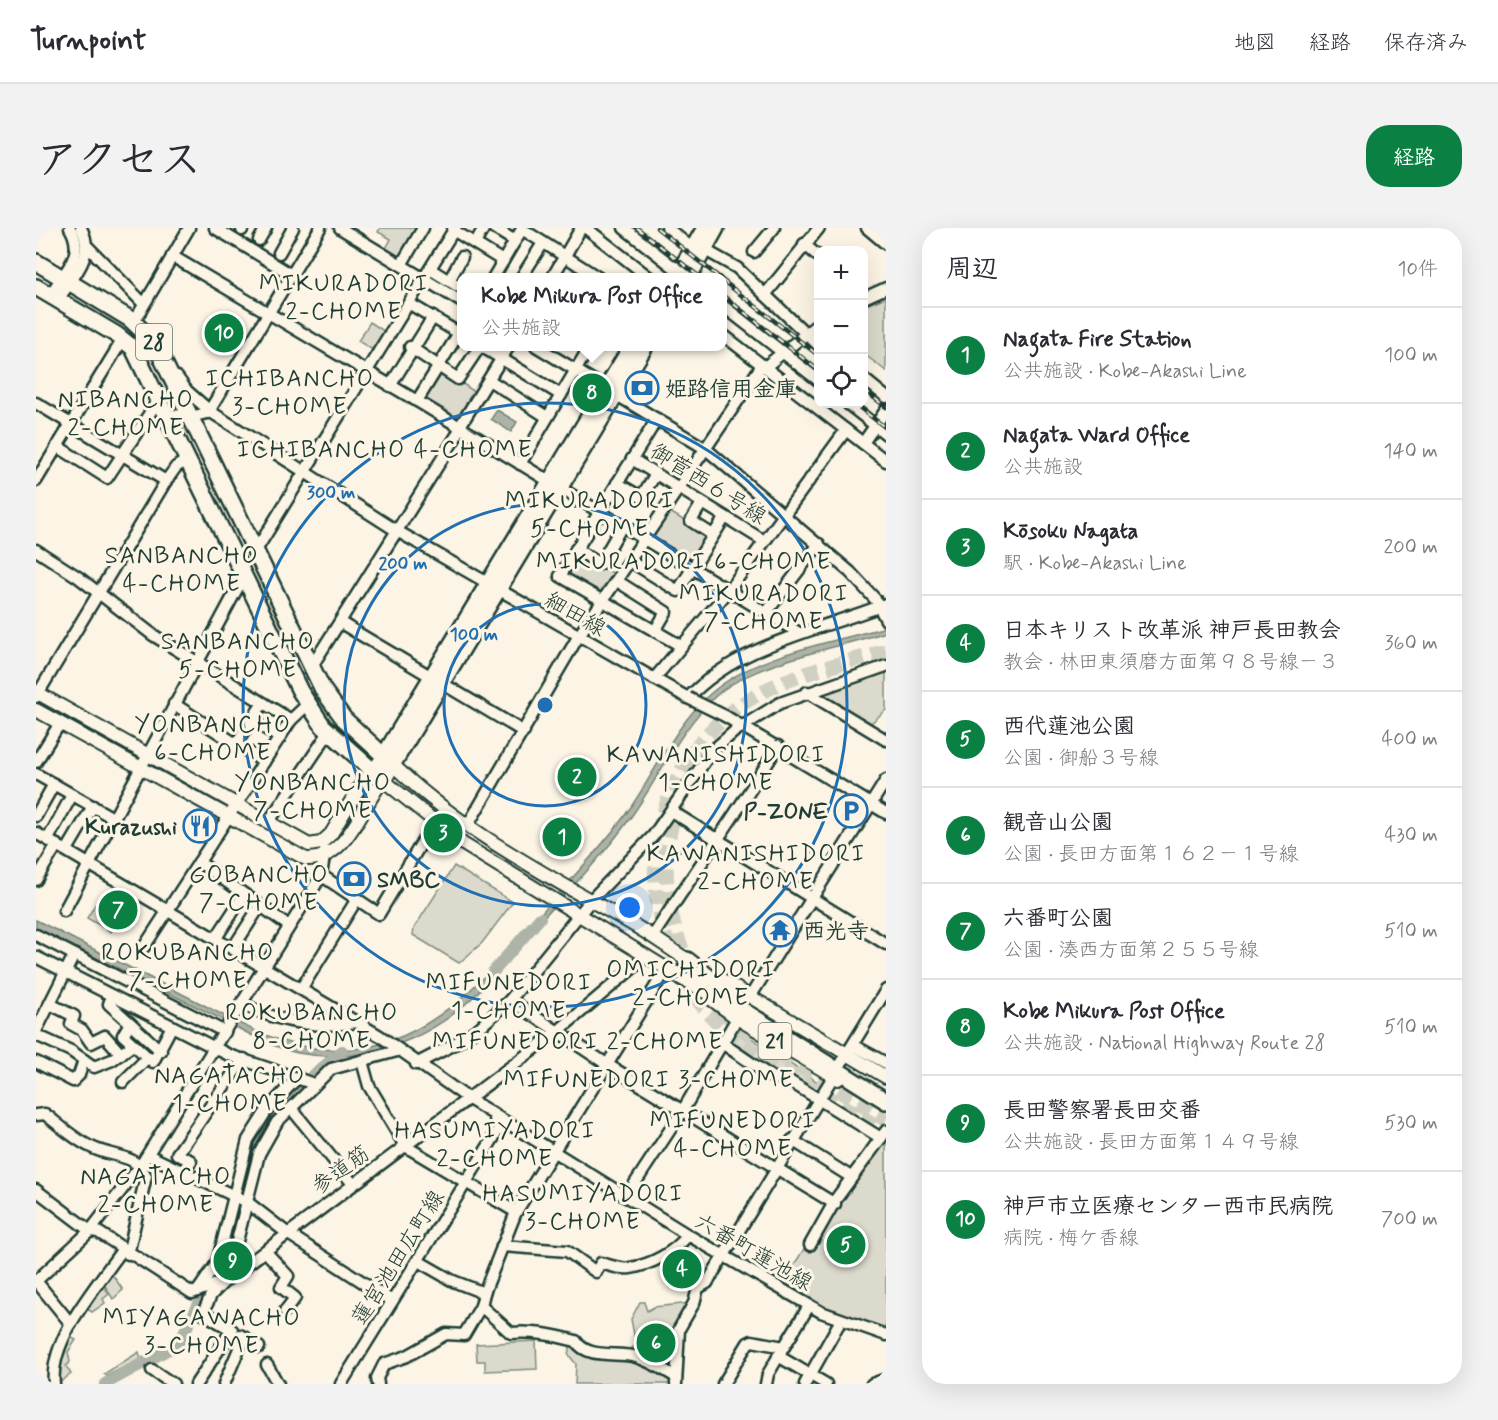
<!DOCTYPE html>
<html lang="ja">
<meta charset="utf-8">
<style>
:root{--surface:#fff;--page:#f2f2f3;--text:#2b2b33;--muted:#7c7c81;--line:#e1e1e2;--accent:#0b8043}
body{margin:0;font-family:Mynerve,"Klee One",sans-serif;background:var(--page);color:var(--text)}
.controls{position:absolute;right:18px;top:18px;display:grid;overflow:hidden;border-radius:12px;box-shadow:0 6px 24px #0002}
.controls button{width:54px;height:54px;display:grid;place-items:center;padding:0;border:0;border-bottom:2px solid var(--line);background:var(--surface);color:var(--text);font:30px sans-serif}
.you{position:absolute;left:594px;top:680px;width:21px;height:21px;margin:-15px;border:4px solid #fff;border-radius:50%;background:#1a73e8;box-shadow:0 0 0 9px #1a73e833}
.badge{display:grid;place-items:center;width:39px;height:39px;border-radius:50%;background:var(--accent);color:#fff;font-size:20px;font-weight:700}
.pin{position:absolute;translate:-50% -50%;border:3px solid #fff;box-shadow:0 2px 6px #0006}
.popup{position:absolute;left:421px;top:45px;width:270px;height:78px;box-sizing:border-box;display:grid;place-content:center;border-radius:12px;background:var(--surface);filter:drop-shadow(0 2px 4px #0005);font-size:20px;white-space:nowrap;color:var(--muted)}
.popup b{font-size:22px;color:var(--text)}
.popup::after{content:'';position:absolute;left:50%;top:100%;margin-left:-12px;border:12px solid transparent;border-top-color:var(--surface)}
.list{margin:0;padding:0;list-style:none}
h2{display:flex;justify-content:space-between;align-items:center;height:78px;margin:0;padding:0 24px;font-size:26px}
h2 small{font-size:20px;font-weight:400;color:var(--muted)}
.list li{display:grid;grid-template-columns:39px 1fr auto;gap:18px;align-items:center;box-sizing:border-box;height:96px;padding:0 24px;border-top:2px solid var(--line)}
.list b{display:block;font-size:22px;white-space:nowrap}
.list p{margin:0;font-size:20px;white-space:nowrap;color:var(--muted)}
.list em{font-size:20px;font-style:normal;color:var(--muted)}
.icon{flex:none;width:33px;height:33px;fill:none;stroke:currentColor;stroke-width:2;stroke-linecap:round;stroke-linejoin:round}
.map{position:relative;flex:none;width:850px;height:1156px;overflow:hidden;border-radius:24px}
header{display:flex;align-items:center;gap:36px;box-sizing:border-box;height:84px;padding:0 30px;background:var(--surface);border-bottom:2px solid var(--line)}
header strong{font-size:28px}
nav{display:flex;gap:33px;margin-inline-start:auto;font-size:21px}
.intro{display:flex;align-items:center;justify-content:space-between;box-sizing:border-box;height:144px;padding:0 36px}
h1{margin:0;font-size:42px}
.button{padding:15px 27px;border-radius:24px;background:var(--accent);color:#fff;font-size:21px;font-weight:700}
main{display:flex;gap:36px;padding:0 36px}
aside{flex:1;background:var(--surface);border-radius:24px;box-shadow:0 6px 24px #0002}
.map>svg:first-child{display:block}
</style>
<header>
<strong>Turnpoint</strong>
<nav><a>地図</a><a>経路</a><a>保存済み</a></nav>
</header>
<div class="intro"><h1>アクセス</h1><a class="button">経路</a></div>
<main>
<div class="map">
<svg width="850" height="1156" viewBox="0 0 850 1156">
<rect width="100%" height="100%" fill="#fcf5e5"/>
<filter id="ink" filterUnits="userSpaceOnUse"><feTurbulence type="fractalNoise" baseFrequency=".0167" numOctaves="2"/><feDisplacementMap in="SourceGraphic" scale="12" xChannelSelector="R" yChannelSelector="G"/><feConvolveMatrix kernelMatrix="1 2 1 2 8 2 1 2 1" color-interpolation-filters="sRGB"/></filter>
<g filter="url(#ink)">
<g fill="#dcdacc" stroke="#7e8c80" stroke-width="1.5">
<polygon points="344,0 384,0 365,34 348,24 355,11 342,4"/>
<polygon points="850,69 850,143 828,126 828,78"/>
<polygon points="334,94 351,105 340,124 322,113"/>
<polygon points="407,143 439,164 419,193 388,175 387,170 401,145"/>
<polygon points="634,284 670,306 672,310 655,334 618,312 616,308"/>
<polygon points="544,326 580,347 564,368 531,349 530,344 540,328"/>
<polygon points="850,443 850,482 835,495 786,468 787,464"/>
<polygon points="418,638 477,674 446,715 423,735 377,707 378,700"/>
<polygon points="89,660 98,665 75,704 51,690 59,677 73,686"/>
<polygon points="703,802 786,857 780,864 736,845 693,817 692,813 697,804"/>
<polygon points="850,908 850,1101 786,1081 746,1056 795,978"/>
<polygon points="76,1046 87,1062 77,1071 68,1056"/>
<polygon points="68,1058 73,1066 67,1071 69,1075 56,1084 51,1081 61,1063"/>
<polygon points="604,1074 608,1074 611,1083 618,1079 656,1075 644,1091 638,1156 539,1156 540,1136 532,1126 536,1114 583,1129 600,1117 595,1091"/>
<polygon points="34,1109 40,1112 32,1124 34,1134 30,1138 35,1146 23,1155 24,1127"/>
<polygon points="500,1113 501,1141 449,1143 449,1133 441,1133 440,1116"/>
<polygon points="103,1124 105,1131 71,1148 68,1146"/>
</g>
<g fill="#aeb3a7" stroke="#758479" stroke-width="1.5">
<polygon points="461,182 481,194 475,204 455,191"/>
<path d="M850,399V404C804,419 717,435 682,466C645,499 625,546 597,586C568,628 530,665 496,701C477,720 462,742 444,762C398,811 329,838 262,825C230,818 200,798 171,784C114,756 57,728 0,700V692C52,718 104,745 156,771C196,791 233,814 278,820C385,836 452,746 514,675C540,645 569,616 592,583C619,545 639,497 674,466C719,426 793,415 850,399Z"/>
</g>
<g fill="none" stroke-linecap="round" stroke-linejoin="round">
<g stroke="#aeb3a7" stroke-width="12">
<polyline points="457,744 504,690"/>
<polyline points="69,1156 142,1116 191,1022 215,925 227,901 265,858 306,823"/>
</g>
<g stroke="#d0d0c2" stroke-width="15" stroke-dasharray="15 8" stroke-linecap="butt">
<path d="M850,423C802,437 748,447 706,476C605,546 591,692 671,783C715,834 794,866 850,905"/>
<path d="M643,572C622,627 628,685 653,737"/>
<polyline points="688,785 718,810 850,892"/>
</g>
<defs>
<g id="minor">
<polyline points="179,0 256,47"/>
<polyline points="304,0 426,74"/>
<polyline points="458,0 479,13"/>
<polyline points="550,0 614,50"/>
<polyline points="588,0 649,48"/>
<polyline points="631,0 657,21 669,22 701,40 782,117"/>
<polyline points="831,0 850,16"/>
<polyline points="206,2 207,0"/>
<polyline points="417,2 467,33"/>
<polyline points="223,12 230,0"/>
<polyline points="439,15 448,0"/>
<polyline points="768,16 782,28"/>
<polyline points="52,19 107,75"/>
<polyline points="718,24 738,0"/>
<polyline points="243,25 257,0"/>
<polyline points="136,28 381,173 763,405"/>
<polyline points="365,37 387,0"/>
<polyline points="394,41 423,59"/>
<polyline points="457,50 486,1 563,50"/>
<polyline points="485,50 507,15"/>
<polyline points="516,50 545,0"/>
<polyline points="413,53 426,29"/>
<path d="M14,67C29,43 50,27 34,0"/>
<polyline points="729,67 783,0"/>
<polyline points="828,70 850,60"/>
<path d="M22,72C37,48 60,28 45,0"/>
<polyline points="374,76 426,107"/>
<polyline points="686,77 782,152"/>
<polyline points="98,94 153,0"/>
<polyline points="686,106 850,233"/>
<polyline points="445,118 525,167"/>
<polyline points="500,118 670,221 814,344 839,371 850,392"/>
<polyline points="374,119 422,151 444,118"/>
<polyline points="729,139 782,96"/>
<polyline points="141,149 151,163 175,184"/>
<polyline points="828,151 850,169"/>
<polyline points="453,152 511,189"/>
<polyline points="354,158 397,89"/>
<polyline points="381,173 426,100"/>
<polyline points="0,175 130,253"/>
<polyline points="812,176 850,206"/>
<polyline points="172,185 284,0"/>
<path d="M130,186L154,189L175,184L361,303L652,470C704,415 782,403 850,376"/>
<polyline points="621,191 524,348 645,418"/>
<polyline points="827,215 850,182"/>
<polyline points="21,218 71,250 123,171"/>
<polyline points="596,231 728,313"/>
<polyline points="484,236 554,118"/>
<polyline points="0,253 87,111"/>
<polyline points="581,255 605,269 620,246"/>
<polyline points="666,275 655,293 677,307"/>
<polyline points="540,321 564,336 586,298"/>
<polyline points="0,322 42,349 117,407 255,492"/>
<polyline points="219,324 419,0"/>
<polyline points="594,333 642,363 689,289"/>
<polyline points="581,353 630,384 619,403"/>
<polyline points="730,385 783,316"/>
<polyline points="305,395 488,504"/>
<polyline points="276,438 421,207 426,195 473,118"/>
<polyline points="618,451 693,362 810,202"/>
<polyline points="771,464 850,512"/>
<polyline points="0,469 130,253 140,239 151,232"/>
<polyline points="138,476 228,534"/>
<polyline points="689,488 850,585"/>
<polyline points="216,492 244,510"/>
<polyline points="200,516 227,475"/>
<polyline points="0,534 24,495"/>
<polyline points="0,546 77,590"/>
<polyline points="635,583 850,716"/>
<polyline points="0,588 18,556"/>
<polyline points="232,595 293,504"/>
<polyline points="432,597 542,409 726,137"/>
<polyline points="0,605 344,808 433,871 652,1007 785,1084 850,1107"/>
<polyline points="12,611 36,567"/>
<polyline points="31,622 57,578"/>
<polyline points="163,634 253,698"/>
<polyline points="285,647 343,686 398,594"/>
<polyline points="0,652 21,617"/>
<polyline points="28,683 208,348"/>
<polyline points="0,707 189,804"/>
<path d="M617,708C658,644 703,583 742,518"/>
<polyline points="180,710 208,667"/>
<polyline points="108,719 255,492 272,476"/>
<polyline points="197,720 224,678"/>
<polyline points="0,729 193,827 278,856"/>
<polyline points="265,761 321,671"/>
<polyline points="76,768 73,776 125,823"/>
<polyline points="714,769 850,552"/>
<polyline points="474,772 572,837 799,976"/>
<path d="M205,775C241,794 281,801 321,794"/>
<polyline points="14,776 38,788 35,796 46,802 55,815 69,808 85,826"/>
<polyline points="94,795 87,807 117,834 136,798"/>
<polyline points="0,803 38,727"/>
<polyline points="0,807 35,823 58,839 76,832 97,817"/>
<polyline points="686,815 737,850 750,851 845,910"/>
<polyline points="817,817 850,835"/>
<polyline points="326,833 333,858 369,918 480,984"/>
<polyline points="0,834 37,853 43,847 48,832"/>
<polyline points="380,836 417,817 443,800 474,772 555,672 617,608 676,523 699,503 744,475 850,438"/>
<polyline points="87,854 111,830"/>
<polyline points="255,880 317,956"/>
<path d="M0,887L9,886C23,897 39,912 55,919C76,930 98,924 110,948L92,1026"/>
<polyline points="756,912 815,949"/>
<polyline points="112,927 211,974 251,1005 356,1073"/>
<path d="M146,944L155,933L141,926C164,894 184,862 208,831"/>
<polyline points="0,962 54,1003 62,1004 156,1065 189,1053 521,804 611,728"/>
<polyline points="590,969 647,882 701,790"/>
<polyline points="774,1017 800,971 850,903"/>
<path d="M466,1018L531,1023L560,1044L565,1035C573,1037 585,1042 594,1040C615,1037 639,1024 652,1007"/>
<polyline points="229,1023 252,1048 245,1059 259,1070 249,1083"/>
<polyline points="382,1033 417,1053 448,1065"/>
<polyline points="209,1039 198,1025 223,926 241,894 295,841 361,823"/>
<polyline points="163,1061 181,1035 184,1024 212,912 231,882 262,849"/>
<polyline points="445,1078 448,1065 480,984 631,740"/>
<polyline points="35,1096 0,1053 54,1003 105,937 280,656 285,647 289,623"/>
<polyline points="204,1107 223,1119"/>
<polyline points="742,1128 790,1156"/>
<polyline points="231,1137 242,1156"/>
<polyline points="116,1142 137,1156"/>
<path d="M18,1156C13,1111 61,1058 86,1022"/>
<polyline points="160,1156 196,1102 167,1085 175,1067 189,1053"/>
<polyline points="188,1156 208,1109"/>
<polyline points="305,1156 466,896 459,891"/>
<path d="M342,1156L341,1150L348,1136L371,1128L410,1106L428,1107L445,1078L475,1105C498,1103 517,1107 540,1113C551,1131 579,1124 597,1128C612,1132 627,1141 640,1149"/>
<polyline points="640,1156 643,1101 658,1075 662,1060 671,1055 850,762"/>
<polyline points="687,1156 712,1115 716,1113 748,1119 773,1078"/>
<polyline points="730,1156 732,1146 745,1124"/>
<polyline points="769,1156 805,1092"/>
<polyline points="836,1156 850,1151"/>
</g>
<g id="major">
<path d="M0,464L273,617L285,615L295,606L325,557L348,528C420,601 513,648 601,699C620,710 638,724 658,736"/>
<path d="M0,482L270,631C311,633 325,579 347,552L427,616L646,750"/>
<polyline points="686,752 850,849"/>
<polyline points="675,771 701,790 802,851"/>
</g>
<g id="highway">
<polyline points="0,34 94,91 118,114 287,462 308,491 348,528 596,118"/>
<polyline points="640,50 669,0"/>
<polyline points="652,50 680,0"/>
<polyline points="0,59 81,107 97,120 264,463 287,498 347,552 609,118"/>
<polyline points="651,732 698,769"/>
<polyline points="640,746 703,780 850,873"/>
</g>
</defs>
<use href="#minor" stroke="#1f3d34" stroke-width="15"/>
<use href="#major" stroke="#1f3d34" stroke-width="16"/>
<use href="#highway" stroke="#1f3d34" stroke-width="20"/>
<use href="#minor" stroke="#fcf5e5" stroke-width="10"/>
<use href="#major" stroke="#fcf5e5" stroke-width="12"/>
<use href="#highway" stroke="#fcf5e5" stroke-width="15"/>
<defs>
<g id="rail">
<polyline points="601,0 665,50"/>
<polyline points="621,0 684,50"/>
<polyline points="686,52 782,127"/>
<polyline points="686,67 782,142"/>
<polyline points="828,162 850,179"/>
<polyline points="819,176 850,200"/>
</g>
</defs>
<use href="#rail" stroke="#1f3d34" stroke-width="4.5"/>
<use href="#rail" stroke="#fcf5e5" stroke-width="2" stroke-dasharray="7" stroke-linecap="butt"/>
<defs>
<polyline id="minor-bridge" points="652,470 689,488"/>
</defs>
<use href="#minor-bridge" stroke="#1f3d34" stroke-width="15" stroke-linecap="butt"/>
<use href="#minor-bridge" stroke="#fcf5e5" stroke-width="10"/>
</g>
</g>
<g fill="none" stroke="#1f6fb2" stroke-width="3">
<circle cx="509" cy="477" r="101"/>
<circle cx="509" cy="477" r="201"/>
<circle cx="509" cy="477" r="302"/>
</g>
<defs>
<symbol id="bank-ring" viewBox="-11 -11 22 22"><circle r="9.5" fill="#fcf5e5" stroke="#1f6fb2" stroke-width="1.5"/><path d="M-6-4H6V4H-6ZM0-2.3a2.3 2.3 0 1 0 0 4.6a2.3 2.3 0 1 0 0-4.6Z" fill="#1f6fb2"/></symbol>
<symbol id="parking-ring" viewBox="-11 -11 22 22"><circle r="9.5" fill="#fcf5e5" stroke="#1f6fb2" stroke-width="1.5"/><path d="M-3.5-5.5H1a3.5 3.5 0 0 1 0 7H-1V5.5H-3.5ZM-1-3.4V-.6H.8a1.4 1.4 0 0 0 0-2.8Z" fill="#1f6fb2"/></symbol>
<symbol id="restaurant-ring" viewBox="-11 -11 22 22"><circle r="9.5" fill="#fcf5e5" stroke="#1f6fb2" stroke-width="1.5"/><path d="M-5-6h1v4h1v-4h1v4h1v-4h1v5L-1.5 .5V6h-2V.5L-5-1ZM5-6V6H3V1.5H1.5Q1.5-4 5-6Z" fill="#1f6fb2"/></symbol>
<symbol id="temple-ring" viewBox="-11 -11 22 22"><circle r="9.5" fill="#fcf5e5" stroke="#1f6fb2" stroke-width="1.5"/><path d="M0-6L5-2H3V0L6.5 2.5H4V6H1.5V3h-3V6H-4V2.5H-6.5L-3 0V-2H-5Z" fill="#1f6fb2"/></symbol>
</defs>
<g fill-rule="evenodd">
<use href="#bank-ring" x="587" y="141" width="38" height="38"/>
<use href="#parking-ring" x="796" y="564" width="38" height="38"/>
<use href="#restaurant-ring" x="145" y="579" width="38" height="38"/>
<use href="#bank-ring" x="299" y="632" width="38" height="38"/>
<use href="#temple-ring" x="725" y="683" width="38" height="38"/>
</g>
<g text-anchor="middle" stroke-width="6" stroke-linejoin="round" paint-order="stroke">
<g fill="#fcf5e5" stroke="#617469" stroke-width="1.5">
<rect x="100" y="96" width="36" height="36" rx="4.5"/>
<rect x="722.5" y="795" width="33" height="36" rx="4.5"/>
</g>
<g font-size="21" font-weight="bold" fill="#1f3d34">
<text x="118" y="121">28</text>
<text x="739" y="820">21</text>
</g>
<g font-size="22" font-weight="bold" fill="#1f3d34" stroke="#fcf5e5" text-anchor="start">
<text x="629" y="168">姫路信用金庫</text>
<text x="792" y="591" text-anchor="end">P-ZONE</text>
<text x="141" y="606" text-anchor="end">Kurazushi</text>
<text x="341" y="659">SMBC</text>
<text x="767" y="710">西光寺</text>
</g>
<g font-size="22" fill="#1f3d34" stroke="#fcf5e5">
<text transform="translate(673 255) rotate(32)" y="8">御菅西６号線</text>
<text transform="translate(540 385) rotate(30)" y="8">細田線</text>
<text transform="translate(304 941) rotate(-36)" y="8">参道筋</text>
<text transform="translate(718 1023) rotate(30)" y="8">六番町蓮池線</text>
<text transform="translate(361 1029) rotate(-58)" y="8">蓮宮池田広町線</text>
</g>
<g font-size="24" letter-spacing="1.5" fill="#1f3d34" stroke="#fcf5e5">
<text x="308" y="63">MIKURADORI<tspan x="308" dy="28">2-CHOME</tspan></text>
<text x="254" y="158">ICHIBANCHO<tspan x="254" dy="28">3-CHOME</tspan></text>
<text x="90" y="179">NIBANCHO<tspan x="90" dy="28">2-CHOME</tspan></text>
<text x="349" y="229">ICHIBANCHO 4-CHOME</text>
<text x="554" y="280">MIKURADORI<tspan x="554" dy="28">5-CHOME</tspan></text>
<text x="146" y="335">SANBANCHO<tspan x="146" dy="28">4-CHOME</tspan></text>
<text x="648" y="341">MIKURADORI 6-CHOME</text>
<text x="728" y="373">MIKURADORI<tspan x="728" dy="28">7-CHOME</tspan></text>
<text x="202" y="421">SANBANCHO<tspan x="202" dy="28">5-CHOME</tspan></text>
<text x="177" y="504">YONBANCHO<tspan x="177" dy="28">6-CHOME</tspan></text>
<text x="680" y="534">KAWANISHIDORI<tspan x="680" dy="28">1-CHOME</tspan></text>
<text x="277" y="562">YONBANCHO<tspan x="277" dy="28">7-CHOME</tspan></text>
<text x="720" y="633">KAWANISHIDORI<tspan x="720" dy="28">2-CHOME</tspan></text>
<text x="223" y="654">GOBANCHO<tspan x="223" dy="28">7-CHOME</tspan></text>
<text x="152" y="732">ROKUBANCHO<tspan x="152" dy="28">7-CHOME</tspan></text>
<text x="655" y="749">OMICHIDORI<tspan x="655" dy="28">2-CHOME</tspan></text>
<text x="473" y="762">MIFUNEDORI<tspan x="473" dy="28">1-CHOME</tspan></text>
<text x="276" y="792">ROKUBANCHO<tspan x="276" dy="28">8-CHOME</tspan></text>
<text x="542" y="821">MIFUNEDORI 2-CHOME</text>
<text x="194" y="855">NAGATACHO<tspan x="194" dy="28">1-CHOME</tspan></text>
<text x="613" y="859">MIFUNEDORI 3-CHOME</text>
<text x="697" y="900">MIFUNEDORI<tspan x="697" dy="28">4-CHOME</tspan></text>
<text x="459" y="910">HASUMIYADORI<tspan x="459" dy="28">2-CHOME</tspan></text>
<text x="120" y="956">NAGATACHO<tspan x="120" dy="28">2-CHOME</tspan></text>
<text x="547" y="973">HASUMIYADORI<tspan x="547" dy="28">3-CHOME</tspan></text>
<text x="166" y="1097">MIYAGAWACHO<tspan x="166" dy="28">3-CHOME</tspan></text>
</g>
</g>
<circle cx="509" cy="477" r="9" fill="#1f6fb2" stroke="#fcf5e5" stroke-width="3"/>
<g font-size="18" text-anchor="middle" font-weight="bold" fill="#1f6fb2" stroke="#fcf5e5" stroke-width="6" stroke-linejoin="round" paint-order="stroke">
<text x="295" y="270">300 m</text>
<text x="367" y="341">200 m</text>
<text x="438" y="412">100 m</text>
</g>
</svg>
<div class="controls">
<button>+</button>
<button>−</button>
<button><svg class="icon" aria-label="locate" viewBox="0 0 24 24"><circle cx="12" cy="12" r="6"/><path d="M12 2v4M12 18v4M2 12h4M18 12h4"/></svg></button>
</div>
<div class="you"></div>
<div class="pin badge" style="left:526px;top:609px">1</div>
<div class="pin badge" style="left:541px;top:549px">2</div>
<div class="pin badge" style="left:407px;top:605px">3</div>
<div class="pin badge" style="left:646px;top:1041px">4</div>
<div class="pin badge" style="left:810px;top:1017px">5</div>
<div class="pin badge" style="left:620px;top:1115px">6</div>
<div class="pin badge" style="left:82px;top:682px">7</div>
<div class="pin badge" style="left:556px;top:165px">8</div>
<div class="popup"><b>Kobe Mikura Post Office</b>公共施設</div>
<div class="pin badge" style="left:197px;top:1033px">9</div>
<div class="pin badge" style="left:188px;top:105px">10</div>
</div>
<aside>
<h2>周辺<small>10件</small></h2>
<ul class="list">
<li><span class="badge">1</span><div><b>Nagata Fire Station</b><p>公共施設 · Kobe-Akashi Line</p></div><em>100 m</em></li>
<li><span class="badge">2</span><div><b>Nagata Ward Office</b><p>公共施設</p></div><em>140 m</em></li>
<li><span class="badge">3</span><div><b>Kōsoku Nagata</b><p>駅 · Kobe-Akashi Line</p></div><em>200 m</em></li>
<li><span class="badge">4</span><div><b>日本キリスト改革派 神戸長田教会</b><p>教会 · 林田東須磨方面第９８号線－３</p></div><em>360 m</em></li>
<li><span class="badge">5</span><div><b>西代蓮池公園</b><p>公園 · 御船３号線</p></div><em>400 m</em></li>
<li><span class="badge">6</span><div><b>観音山公園</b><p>公園 · 長田方面第１６２－１号線</p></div><em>430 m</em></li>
<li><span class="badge">7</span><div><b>六番町公園</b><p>公園 · 湊西方面第２５５号線</p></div><em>510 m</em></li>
<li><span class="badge">8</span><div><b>Kobe Mikura Post Office</b><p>公共施設 · National Highway Route 28</p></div><em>510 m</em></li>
<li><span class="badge">9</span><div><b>長田警察署長田交番</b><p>公共施設 · 長田方面第１４９号線</p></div><em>530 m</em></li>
<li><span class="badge">10</span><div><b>神戸市立医療センター西市民病院</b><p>病院 · 梅ケ香線</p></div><em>700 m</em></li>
</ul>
</aside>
</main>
